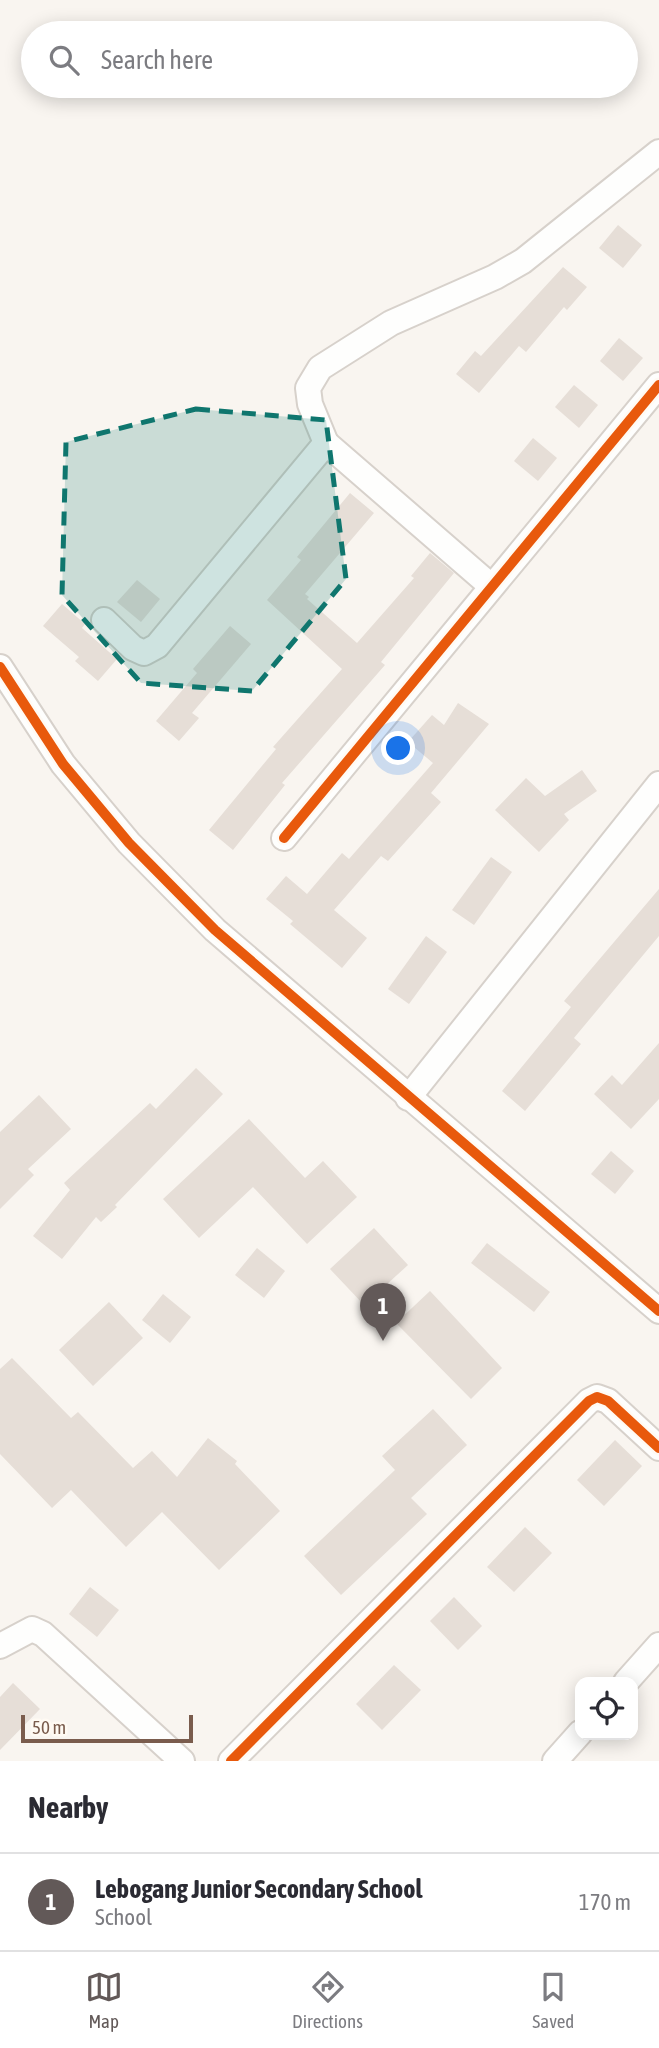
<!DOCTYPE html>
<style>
:root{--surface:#fff;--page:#f2f2f3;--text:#2b2b33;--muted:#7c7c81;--line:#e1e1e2;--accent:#625958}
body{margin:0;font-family:"Asap Condensed",sans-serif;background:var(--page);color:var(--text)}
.controls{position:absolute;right:21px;bottom:21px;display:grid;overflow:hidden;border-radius:14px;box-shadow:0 4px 18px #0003}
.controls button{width:63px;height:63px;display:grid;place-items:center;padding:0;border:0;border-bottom:2px solid var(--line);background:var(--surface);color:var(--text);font:35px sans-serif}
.scale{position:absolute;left:21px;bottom:18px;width:172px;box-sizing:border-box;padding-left:7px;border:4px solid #7a5c4d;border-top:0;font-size:19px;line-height:24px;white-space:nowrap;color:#7a5c4d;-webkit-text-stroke:5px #fffaf3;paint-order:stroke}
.you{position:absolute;left:399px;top:749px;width:24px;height:24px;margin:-18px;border:5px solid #fff;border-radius:50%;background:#1a73e8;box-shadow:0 0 0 10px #1a73e833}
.badge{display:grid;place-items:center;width:46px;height:46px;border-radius:50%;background:var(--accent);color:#fff;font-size:23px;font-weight:700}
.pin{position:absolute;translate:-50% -58px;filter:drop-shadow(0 2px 4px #0008)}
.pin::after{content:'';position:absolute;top:37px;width:24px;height:21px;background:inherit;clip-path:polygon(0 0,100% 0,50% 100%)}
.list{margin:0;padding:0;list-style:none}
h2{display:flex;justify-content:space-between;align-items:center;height:91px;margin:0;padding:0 28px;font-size:30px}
h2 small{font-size:23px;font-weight:400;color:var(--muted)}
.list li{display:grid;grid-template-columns:46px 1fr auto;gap:21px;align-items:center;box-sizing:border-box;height:98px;padding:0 28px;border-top:2px solid var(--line)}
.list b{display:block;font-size:26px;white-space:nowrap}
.list p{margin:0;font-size:23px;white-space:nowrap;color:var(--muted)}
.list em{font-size:23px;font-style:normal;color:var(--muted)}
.icon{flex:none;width:38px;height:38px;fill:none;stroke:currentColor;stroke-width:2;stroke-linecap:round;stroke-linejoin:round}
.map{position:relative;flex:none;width:659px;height:1761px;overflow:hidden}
.search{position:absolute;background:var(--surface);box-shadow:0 4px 18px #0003;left:21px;right:21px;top:21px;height:77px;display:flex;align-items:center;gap:18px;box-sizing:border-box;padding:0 24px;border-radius:38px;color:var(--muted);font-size:26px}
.sheet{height:189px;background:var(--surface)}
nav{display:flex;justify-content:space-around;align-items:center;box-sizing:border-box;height:98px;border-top:2px solid var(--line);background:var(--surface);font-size:19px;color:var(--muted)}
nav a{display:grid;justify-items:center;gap:4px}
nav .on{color:var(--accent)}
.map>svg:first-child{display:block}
</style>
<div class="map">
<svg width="659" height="1761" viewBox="0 0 659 1761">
<rect width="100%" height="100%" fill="#f9f5f0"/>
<g fill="#e6ded7">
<polygon points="618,225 642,245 623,268 599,248"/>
<polygon points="563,267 587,287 567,310 564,307 526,352 519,346 479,393 456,374 475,351 481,356"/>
<polygon points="619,338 643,358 623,381 600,361"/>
<polygon points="574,385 598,405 579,428 555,407"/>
<polygon points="533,438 557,458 538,481 514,461"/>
<polygon points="350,493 374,513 305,594 309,597 307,599 357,643 414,578 411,576 430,553 454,573 381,662 385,665 282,783 285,785 233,850 209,830 276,749 273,747 342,669 267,600 301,560 297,557"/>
<polygon points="137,580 160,599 141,622 117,602"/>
<polygon points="62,604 85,624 82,628 117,659 98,681 75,661 79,657 43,626"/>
<polygon points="230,626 251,644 192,713 199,718 179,741 156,721 197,673 193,669"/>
<polygon points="458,703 489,724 431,793 441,802 388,861 381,856 334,910 367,938 342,968 290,924 293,921 266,899 286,876 307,894 342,853 349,859 433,763 408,742 432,715 444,725"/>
<polygon points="582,770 597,791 564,814 569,820 539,852 495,810 526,778 545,796"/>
<polygon points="491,857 512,872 474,925 452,910"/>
<polygon points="659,889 659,936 574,1038 581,1044 525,1111 502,1091 571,1007 564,1001"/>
<polygon points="426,936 447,952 409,1004 388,989"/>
<polygon points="659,1043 659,1099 631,1129 594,1094 612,1075 622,1085"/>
<polygon points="196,1068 223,1094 115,1205 117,1207 101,1222 96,1217 62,1259 33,1236 70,1190 64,1183 150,1103 156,1109"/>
<polygon points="39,1095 71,1129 28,1169 34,1175 0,1209 0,1132"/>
<polygon points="249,1119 305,1178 323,1161 357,1197 307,1244 253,1187 199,1238 163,1199"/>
<polygon points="611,1151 634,1171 615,1194 591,1174"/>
<polygon points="374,1228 408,1265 364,1305 330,1269"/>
<polygon points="487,1243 550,1292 534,1312 471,1263"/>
<polygon points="257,1248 285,1271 264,1298 235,1275"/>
<polygon points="430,1291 502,1368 471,1399 396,1323"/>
<polygon points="163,1294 191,1317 170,1343 142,1320"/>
<polygon points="109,1302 143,1338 93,1386 59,1350"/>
<polygon points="12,1358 71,1418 78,1412 133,1468 152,1451 177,1477 208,1438 237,1461 235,1464 280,1511 219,1570 162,1512 126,1547 71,1490 52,1508 0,1454 0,1369"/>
<polygon points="433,1409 467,1445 411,1498 427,1514 341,1595 304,1556 395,1470 382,1456"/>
<polygon points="615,1440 642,1466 604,1506 577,1480"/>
<polygon points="525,1527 552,1553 514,1592 487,1567"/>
<polygon points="90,1587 119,1610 97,1637 69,1614"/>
<polygon points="454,1597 482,1626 458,1650 430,1621"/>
<polygon points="394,1665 421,1690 382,1730 356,1704"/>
<polygon points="13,1683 40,1709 0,1750 0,1697"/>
</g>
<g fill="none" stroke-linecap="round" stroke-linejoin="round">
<defs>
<g id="minor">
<polyline points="326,443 310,404 308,388 320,368 391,323 495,277 523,261 659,152"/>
<polyline points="104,620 133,648 144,653 157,646 326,443 491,586"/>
<polyline points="0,667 63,764 129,843 215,930 659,1311"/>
<polyline points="284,838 659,385"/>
<polyline points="408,1098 659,784"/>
<polyline points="0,1646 32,1629 43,1634 182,1761"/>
<polyline points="626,1682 659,1645"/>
<polyline points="231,1761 589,1401 597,1397 608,1401 659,1448"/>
<polyline points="555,1761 580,1733"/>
</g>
</defs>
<use href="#minor" stroke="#d7d1cb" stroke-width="28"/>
<use href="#minor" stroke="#fefefd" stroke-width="24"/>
<defs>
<g id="cycleway">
<polyline points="0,667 63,764 129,843 215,930 659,1311"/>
<polyline points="284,838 659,385"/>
<polyline points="231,1761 589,1401 597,1397 608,1401 659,1448"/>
</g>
</defs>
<use href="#cycleway" stroke="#fffaf3" stroke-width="15"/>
<use href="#cycleway" stroke="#e8590c" stroke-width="10"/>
</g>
<path fill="#0f766e" fill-opacity="0.2" stroke="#0f766e" stroke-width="5" stroke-dasharray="14 9" stroke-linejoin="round" d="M196,409L326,420L346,579L252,691L141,683L62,595L66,442Z"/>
</svg>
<div class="controls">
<button><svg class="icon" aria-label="locate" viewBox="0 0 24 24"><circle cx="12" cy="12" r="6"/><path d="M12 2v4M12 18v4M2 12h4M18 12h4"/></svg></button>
</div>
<div class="scale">50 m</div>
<div class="you"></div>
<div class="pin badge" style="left:383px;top:1341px">1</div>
<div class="search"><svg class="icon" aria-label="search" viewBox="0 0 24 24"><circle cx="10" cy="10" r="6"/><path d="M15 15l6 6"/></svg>Search here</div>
</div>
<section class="sheet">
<h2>Nearby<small></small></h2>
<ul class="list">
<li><span class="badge">1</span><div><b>Lebogang Junior Secondary School</b><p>School</p></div><em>170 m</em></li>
</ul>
</section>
<nav>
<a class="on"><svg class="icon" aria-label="map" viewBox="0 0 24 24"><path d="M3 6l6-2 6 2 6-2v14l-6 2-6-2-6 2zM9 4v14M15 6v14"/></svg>Map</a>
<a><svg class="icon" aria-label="directions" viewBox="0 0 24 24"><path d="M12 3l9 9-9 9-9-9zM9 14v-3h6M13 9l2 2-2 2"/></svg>Directions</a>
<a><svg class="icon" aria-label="saved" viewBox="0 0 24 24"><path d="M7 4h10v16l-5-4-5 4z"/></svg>Saved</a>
</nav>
